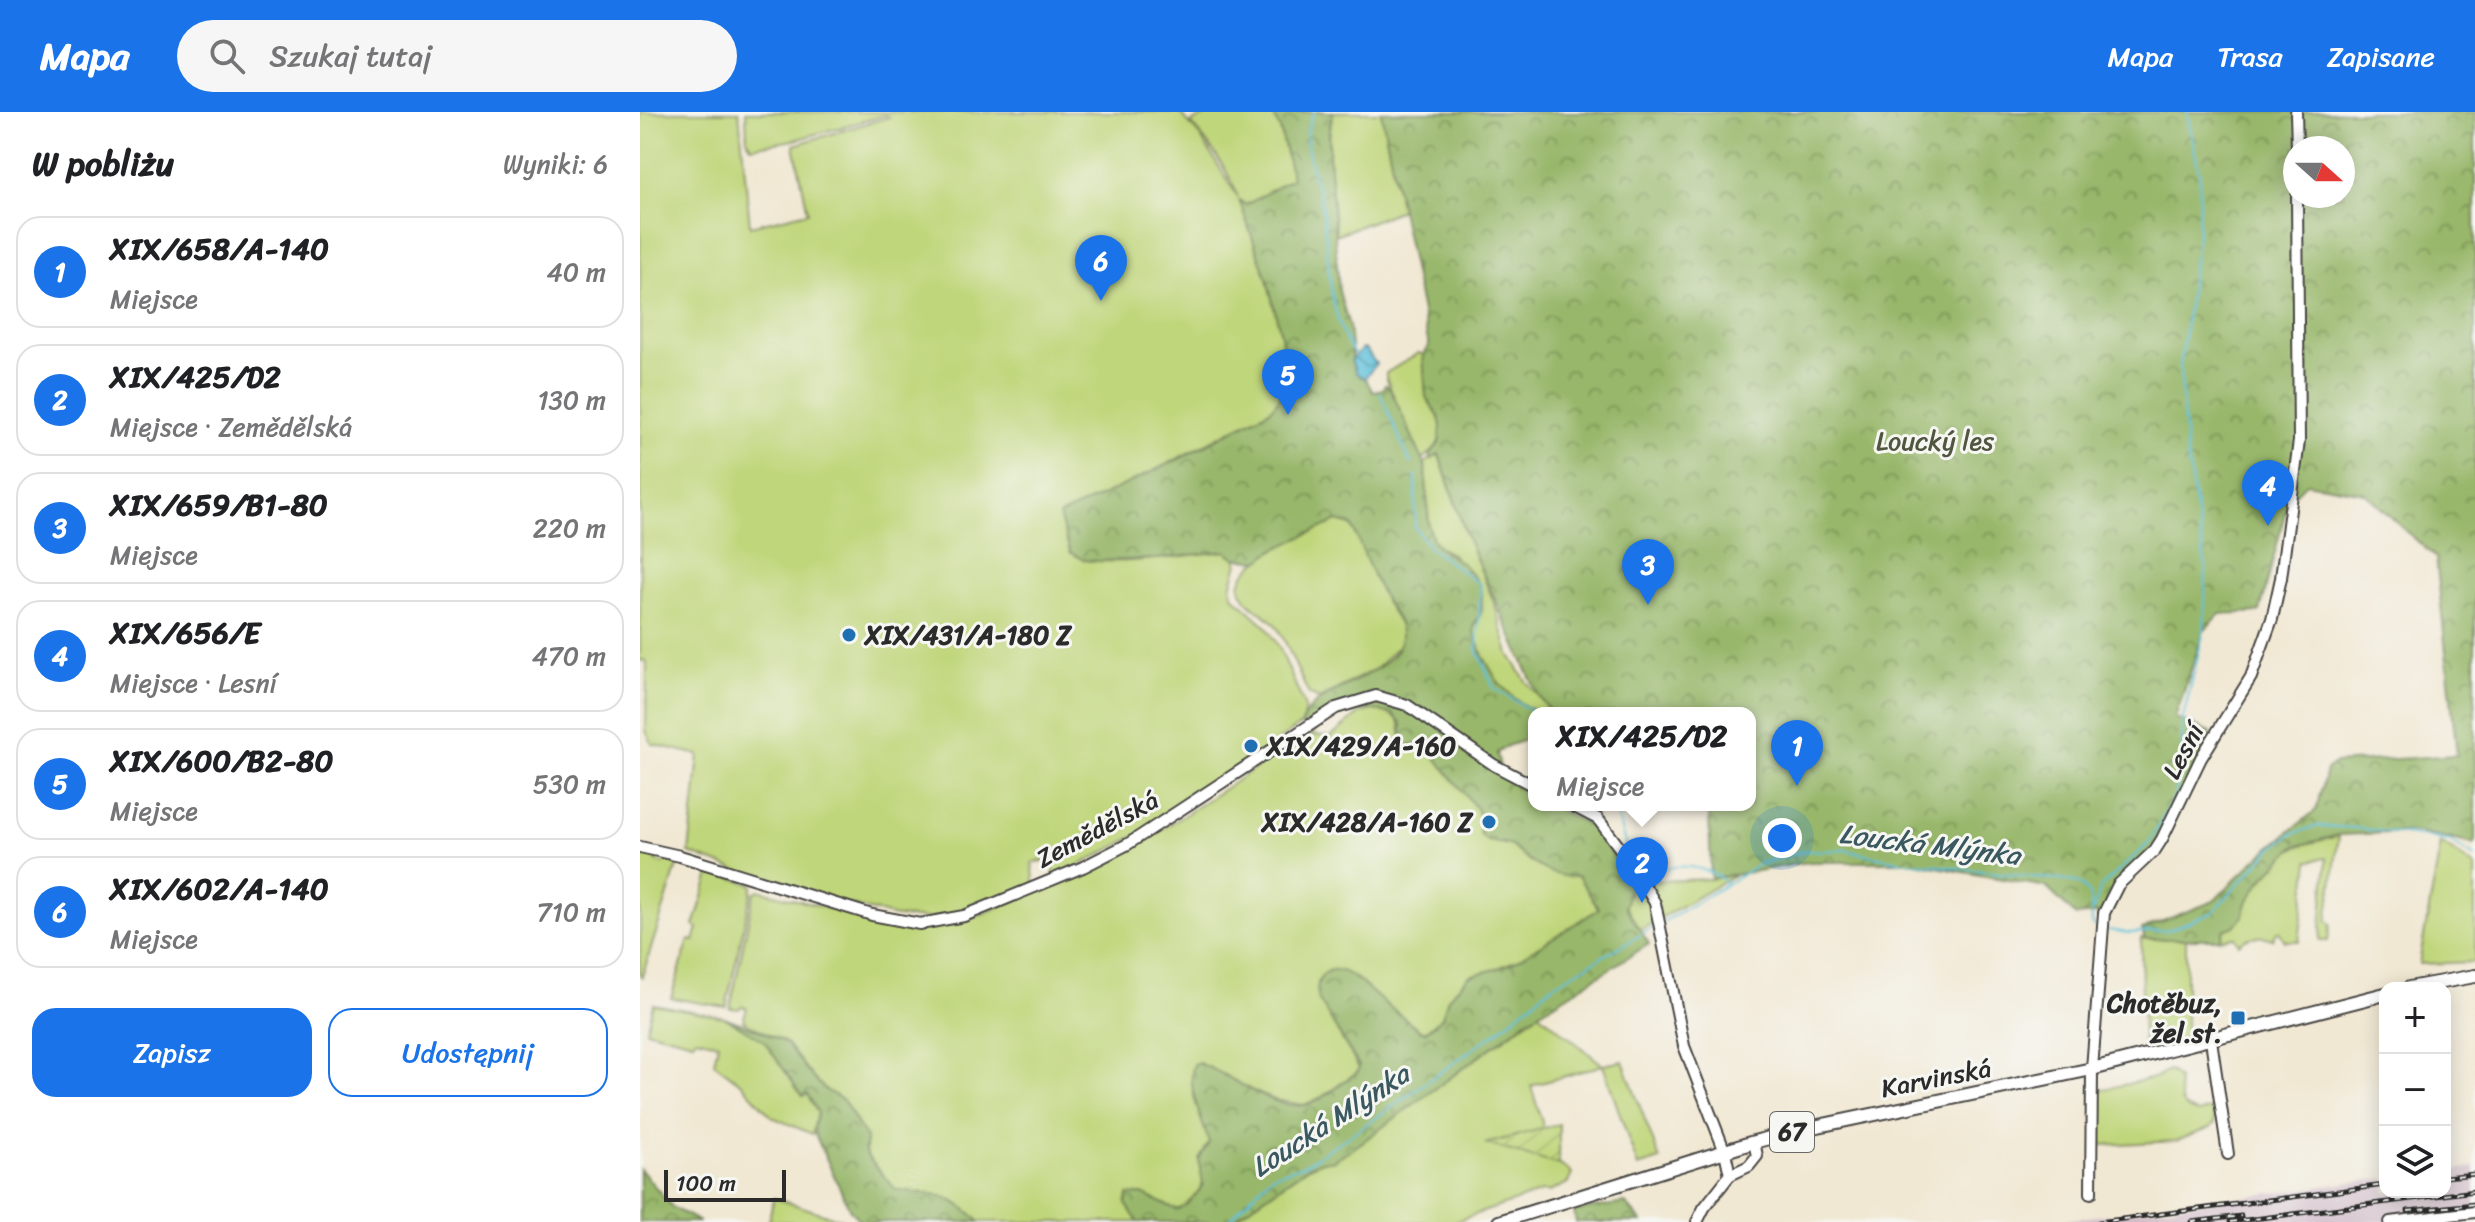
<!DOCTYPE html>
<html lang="pl">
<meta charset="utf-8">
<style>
:root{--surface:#fff;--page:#f6f6f6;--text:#202124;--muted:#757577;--line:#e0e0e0;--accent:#1a73e8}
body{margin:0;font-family:Sriracha,sans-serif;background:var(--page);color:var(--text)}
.controls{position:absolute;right:24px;bottom:24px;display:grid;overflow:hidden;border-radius:16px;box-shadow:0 4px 20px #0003}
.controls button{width:72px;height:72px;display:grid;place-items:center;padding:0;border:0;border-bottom:2px solid var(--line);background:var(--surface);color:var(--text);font:40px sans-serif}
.compass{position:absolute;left:1643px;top:24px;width:72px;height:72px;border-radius:50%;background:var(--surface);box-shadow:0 4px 20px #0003;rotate:111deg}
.scale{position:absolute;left:24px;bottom:20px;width:122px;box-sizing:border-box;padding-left:8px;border:4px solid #2b2b2b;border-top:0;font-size:22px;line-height:28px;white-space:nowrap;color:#2b2b2b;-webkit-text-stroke:6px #f6f6f2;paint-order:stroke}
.you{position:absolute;left:1142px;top:726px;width:28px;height:28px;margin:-20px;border:6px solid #fff;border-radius:50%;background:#1a73e8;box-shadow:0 0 0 12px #1a73e833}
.badge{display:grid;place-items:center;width:52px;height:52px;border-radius:50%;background:var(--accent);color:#fff;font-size:26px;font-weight:700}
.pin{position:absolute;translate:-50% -66px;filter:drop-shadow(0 2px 4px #0008)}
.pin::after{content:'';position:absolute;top:42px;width:28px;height:24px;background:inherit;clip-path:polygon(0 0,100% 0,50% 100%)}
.popup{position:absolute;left:888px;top:595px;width:228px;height:104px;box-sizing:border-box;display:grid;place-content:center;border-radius:16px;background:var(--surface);filter:drop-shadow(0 2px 6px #0005);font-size:26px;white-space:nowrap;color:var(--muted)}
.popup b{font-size:30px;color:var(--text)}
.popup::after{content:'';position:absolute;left:50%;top:100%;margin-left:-16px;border:16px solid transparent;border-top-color:var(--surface)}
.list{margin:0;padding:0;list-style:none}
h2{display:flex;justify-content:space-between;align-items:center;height:104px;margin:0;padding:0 32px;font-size:34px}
h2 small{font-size:26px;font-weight:400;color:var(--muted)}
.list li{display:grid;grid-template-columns:52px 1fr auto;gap:24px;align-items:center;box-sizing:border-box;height:112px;margin:0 16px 16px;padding:0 16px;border:2px solid var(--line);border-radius:24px}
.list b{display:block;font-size:30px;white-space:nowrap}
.list p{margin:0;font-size:26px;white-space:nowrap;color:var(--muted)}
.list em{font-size:26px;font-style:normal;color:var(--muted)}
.actions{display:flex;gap:16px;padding:24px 32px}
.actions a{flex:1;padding:18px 0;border:2px solid var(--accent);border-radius:24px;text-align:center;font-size:28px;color:var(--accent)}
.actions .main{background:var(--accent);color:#fff}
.icon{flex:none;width:44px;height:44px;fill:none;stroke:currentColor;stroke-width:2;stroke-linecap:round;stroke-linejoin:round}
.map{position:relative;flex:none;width:1835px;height:1110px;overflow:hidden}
header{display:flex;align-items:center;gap:48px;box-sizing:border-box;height:112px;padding:0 40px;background:var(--accent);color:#fff}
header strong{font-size:38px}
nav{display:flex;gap:44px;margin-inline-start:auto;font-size:28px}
.search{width:560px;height:72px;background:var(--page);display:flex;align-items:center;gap:20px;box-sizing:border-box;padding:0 28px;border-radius:44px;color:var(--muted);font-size:30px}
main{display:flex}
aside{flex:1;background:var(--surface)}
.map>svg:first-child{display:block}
</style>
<header>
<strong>Mapa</strong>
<div class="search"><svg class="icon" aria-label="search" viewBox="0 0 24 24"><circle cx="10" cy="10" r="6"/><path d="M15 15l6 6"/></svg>Szukaj tutaj</div>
<nav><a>Mapa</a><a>Trasa</a><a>Zapisane</a></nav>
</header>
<main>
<aside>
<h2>W pobliżu<small>Wyniki: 6</small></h2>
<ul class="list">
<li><span class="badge">1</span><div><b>XIX/658/A-140</b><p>Miejsce</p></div><em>40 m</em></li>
<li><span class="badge">2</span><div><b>XIX/425/D2</b><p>Miejsce · Zemědělská</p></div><em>130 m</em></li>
<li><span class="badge">3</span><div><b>XIX/659/B1-80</b><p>Miejsce</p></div><em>220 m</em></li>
<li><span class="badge">4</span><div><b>XIX/656/E</b><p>Miejsce · Lesní</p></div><em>470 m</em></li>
<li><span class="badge">5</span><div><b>XIX/600/B2-80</b><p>Miejsce</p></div><em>530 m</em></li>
<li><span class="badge">6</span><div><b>XIX/602/A-140</b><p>Miejsce</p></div><em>710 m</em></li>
</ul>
<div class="actions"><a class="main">Zapisz</a><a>Udostępnij</a></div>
</aside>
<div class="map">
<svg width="1835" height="1110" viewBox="0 0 1835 1110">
<defs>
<pattern id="forest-crowns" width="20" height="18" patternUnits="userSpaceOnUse" patternTransform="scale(2)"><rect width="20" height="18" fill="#98b76a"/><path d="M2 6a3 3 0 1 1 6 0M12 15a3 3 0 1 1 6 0" fill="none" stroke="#7c9557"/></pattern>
<pattern id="garden-furrows" width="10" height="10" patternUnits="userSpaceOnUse" patternTransform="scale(2)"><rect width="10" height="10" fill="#c0d67a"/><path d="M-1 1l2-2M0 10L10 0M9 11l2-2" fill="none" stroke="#a5b86a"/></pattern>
<pattern id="water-waves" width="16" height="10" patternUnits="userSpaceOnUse" patternTransform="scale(2)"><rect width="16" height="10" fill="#5ec1dc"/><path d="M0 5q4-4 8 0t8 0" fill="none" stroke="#4e9db3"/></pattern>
</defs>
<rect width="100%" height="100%" fill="#f6f6f2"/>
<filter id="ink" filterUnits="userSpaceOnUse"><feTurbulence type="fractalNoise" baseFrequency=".0125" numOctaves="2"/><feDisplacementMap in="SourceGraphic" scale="16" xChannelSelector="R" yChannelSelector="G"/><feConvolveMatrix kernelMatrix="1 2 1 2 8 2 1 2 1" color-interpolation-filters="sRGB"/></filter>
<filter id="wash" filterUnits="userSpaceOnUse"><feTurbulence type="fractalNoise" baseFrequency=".006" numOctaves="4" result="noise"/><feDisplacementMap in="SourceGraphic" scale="32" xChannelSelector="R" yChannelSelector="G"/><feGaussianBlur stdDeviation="1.8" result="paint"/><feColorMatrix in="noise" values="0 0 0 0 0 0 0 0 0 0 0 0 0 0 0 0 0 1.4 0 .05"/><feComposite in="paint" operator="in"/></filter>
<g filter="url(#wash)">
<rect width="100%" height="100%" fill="#f1e8d3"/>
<polygon fill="#d1bdc9" points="1835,1055 1835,1099 1740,1110 1411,1110 1745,1066 1745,1080 1805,1080 1805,1059"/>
<g fill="#c0d67a" stroke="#768052" stroke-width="2">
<path d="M0,0H99L110,114L168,100L154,33L249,5L245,3L154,28L111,35L107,27L106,0H539L560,24L598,85C589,59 569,32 551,11L572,0H632L640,17L653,67L606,93L600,90L627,167L641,223L646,258L641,285L630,298L506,363L444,448C490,453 539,444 585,439L596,446L598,451L591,475L594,485L625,513L639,535L665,595L662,612L509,717L415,766L412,747L392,751L395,774L356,791L294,807L256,805L141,775L49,741L59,643L12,632L6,619L7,552L6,548L0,549Z"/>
<path d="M693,0H741L761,98L696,123C693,83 684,39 693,0Z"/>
<path d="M779,241L783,243C785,256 784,269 786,281C788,291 794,296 798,304C806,321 798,339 782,347L758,297L746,265V261Z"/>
<path d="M798,341L825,420L855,493L869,542L886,569L908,597L906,601C876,601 835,548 834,518C834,511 839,508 841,501C842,495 842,488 842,482L812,442L800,436L793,428L789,415L785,351Z"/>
<path d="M697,409L712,413L744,487L761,516V527L759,533L737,556L679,587L669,582C657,560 650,536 637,515C628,501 608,496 602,481C587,451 676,418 697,409Z"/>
<path d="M737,597C765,607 759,607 762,633H773L792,641L836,696L841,707L840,721L847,729L870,733L878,740L938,764L959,797L875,849L856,857L829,864L808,886L802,905L786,919H782L736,885L716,866L678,886L720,958L682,985L664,993L635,988L610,978L559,951L563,1007L569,1031L559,1047L563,1072L560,1078L542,1097H533L502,1082L498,1110H340C312,1081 294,1082 256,1078L229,1047L225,1040L226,1026L203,988L187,979L173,966L146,931L103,909L107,896L101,894L99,897L90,896L114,781L119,778L241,810L285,815L321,811L446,758L511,725L655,630L670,623L691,625L720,601Z"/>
<path d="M1699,723L1687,809L1691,812L1688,829H1680L1687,746L1669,749L1659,829H1645L1639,819L1635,821L1633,827C1622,824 1609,822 1599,832L1595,825L1580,827L1584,818C1605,809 1599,800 1610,785C1622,769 1635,750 1651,738C1659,732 1688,728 1699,723Z"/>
<polygon points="1801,731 1835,755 1835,850 1779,852"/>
<polygon points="0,737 18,742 16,749 24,752 27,743 33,747 37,754 2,865 0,863"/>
<polygon points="71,759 113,773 86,895 31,886 49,828 54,829 58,816 54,814"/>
<polygon points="1097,762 1000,818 985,794 992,770 1071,767"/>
<polygon points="1501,826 1546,827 1546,927 1503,935"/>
<polygon points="13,892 84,905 124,929 158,978 163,984 167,981 178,1001 172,1022 132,1005 103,973 74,951 78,931 56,926 53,930 6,918"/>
<path d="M899,901L963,953L983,949L1020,1048L998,1055L963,953L891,974L904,1017L848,1031C870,1040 918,1045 932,1062L928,1071L909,1080H902L813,1110H594L600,1102L668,1055L682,1049H692L718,1033Z"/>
<path d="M1529,959L1538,967C1540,984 1537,996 1558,1001L1572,996L1575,1011L1571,1015L1537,1029L1462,1033C1457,1023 1455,989 1460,978L1514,966Z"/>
<polygon points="134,1086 203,1108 203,1110 128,1110"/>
</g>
<g fill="url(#forest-crowns)" stroke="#62714a" stroke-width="2" fill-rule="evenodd">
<path d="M632,0H693L689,16V43L699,179L709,214L713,255L721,265L725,266L733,280L743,277L745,273L750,276L785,353L789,415L793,428L800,436L824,453L841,474V500L834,513V521L843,544L858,570L877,589L897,601H894V625L867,634L857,641L862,664L894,685V693H910L951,714L992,770L985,794L1009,832L891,906L718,1033L692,1049H682L668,1055L600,1102L594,1110H498L486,1092L488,1083L502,1082L537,1098L546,1093L560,1078L563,1072L559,1047L569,1031C563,1010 544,970 555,951C588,957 635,1005 672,991C688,985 703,969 718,960L719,954L678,887C677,878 676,870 683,863C699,845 729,879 741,888C754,899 768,909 781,919H786L802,906L808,886L829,864L856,857L875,849L959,797L938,764C917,767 898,756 882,743C877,739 873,734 867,732C859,729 849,731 843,726C836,718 842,706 836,696L792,641L773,633H762V612C751,595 711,594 696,603C686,608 678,617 670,623L662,612C667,575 765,565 761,520C760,508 750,497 744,487C732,463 722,438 712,413L697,409L633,438L619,449L596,446L585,439L517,447L456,449L444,448L430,440L419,404L541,346L630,298L640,285L646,258L641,223L627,167L599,88L606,93L652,66L640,17Z"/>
<path d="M741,0H1835V732L1772,720L1699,723L1654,735L1621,769L1608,788L1603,804L1595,814L1584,818L1580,827H1505L1502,817L1574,789L1615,748L1676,698L1686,658L1696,651L1817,643L1796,446L1725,381L1666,371L1648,389L1620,500L1580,502L1564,519L1535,606L1571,620L1561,646L1522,727L1478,773L1464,801L1436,804L1406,775L1270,750H1168L1071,767L1069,701L1058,693H1110V601H906L908,596L899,585L829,430L799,342L792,347L790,343L799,331L801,314L799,305L786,285L783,243L789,234ZM1655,36H1703V84H1655Z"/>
<path d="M84,905L121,919L146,931L173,966L187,979L203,988L226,1026L225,1040L229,1047L256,1078C294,1082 311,1081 340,1110H221L210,1098L173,1018L178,1001L167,982L163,984L158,978L124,929Z"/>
<polygon points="0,1057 33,1096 60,1110 0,1110"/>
<polygon points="985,1091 1002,1110 936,1110 934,1099"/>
</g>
<polygon fill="url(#garden-furrows)" stroke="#768052" stroke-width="2" points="919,1012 919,1053 847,1032"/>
<polygon fill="url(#water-waves)" stroke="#447684" stroke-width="2" points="722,237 726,238 736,252 725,266 716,261 711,248"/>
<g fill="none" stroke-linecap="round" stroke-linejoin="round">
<g stroke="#5ec1dc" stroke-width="2">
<path d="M674,0C657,30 676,61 681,91C691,142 684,197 714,242"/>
<polyline points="740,281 771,352"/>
<polyline points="776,363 775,415 790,436 841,473 837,537 854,576 895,601"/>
<polyline points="974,693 987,738"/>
<path d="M1000,756L1006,765C1014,764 1017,760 1024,757C1043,751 1072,756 1086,771"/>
<polyline points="1453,798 1461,775 1509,731 1534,686 1541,661 1543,606 1564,518 1566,458 1546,336 1540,254 1558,121 1560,65 1547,0"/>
<path d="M1023,810L1122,751L1164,739L1206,738L1258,749L1436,770C1454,778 1451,794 1452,811L1458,816"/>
<polyline points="1468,818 1488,821 1528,818 1572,801 1630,738 1652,722 1677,714 1716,716 1787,725 1809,729 1835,745"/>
<polyline points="587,1110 631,1064 666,1052 748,998 858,919 913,873 1014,815"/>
</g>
</g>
</g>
<g filter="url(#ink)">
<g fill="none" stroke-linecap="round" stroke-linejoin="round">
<defs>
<g id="minor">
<polyline points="1656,0 1657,36"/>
<polyline points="931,693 958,707 991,751 1015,791 1044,934 1085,1040 1090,1063 1064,1096 1057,1110"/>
<polyline points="0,735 40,744 232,803 280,812 324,804 443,755 488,732 696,596 736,584 767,593 854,653 894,674"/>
<polyline points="1571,928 1588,1042"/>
<polyline points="1090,1063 1109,1054 1117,1044 1114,1030"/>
<polyline points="1451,1081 1452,957 1464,801 1478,773 1515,738 1522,727 1561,646 1611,565 1632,507 1641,466 1659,329 1657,84"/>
<polyline points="1750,1110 1835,1100"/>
</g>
<g id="major">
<polyline points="1769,876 1835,864"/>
<polyline points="859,1110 1114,1030 1159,1018 1452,957 1745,882"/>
</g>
</defs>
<use href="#minor" stroke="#494744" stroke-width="14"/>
<use href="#major" stroke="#494744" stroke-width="16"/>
<use href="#minor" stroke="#fff" stroke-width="10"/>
<use href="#major" stroke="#fff" stroke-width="12"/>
<defs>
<g id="rail">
<polyline points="1805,1065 1835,1062"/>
<polyline points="1768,1099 1835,1092"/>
<polyline points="1459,1110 1745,1073"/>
<polyline points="1552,1110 1601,1104"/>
<polyline points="1590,1110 1835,1079"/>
</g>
</defs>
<use href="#rail" stroke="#2b2b2b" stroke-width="5"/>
<use href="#rail" stroke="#f6f6f2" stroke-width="2" stroke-dasharray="6" stroke-linecap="butt"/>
</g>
</g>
<g fill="#1f6fb2" stroke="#f6f6f2" stroke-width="3">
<circle cx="209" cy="523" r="8"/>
<circle cx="611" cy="634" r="8"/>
<circle cx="849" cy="710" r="8"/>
<rect x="1590" y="898" width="16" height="16" rx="4"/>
</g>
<g text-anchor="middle" stroke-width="6" stroke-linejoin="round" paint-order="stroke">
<rect fill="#f6f6f2" stroke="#686867" stroke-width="2" x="1130" y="1000" width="44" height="40" rx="6"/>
<g font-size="24" font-weight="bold" fill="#2b2b2b">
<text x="1152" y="1028">67</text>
</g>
<g font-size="26" fill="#50563f" stroke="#f6f6f2">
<text x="1295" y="338">Loucký les</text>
</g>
<g font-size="26" font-weight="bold" fill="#2b2b2b" stroke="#f6f6f2" text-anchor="start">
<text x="225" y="532">XIX/431/A-180 Z</text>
<text x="627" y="643">XIX/429/A-160</text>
<text x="833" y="719" text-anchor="end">XIX/428/A-160 Z</text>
<text x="1582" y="900" text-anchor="end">Chotěbuz,<tspan x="1582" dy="30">žel.st.</tspan></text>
</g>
<g font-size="26" fill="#2b2b2b" stroke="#f6f6f2">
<text transform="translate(1543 639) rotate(-62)" y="9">Lesní</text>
<text transform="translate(457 717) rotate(-28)" y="9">Zemědělská</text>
<text transform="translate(1296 966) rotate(-11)" y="9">Karvinská</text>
</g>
<g font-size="28" font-style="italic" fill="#3a5860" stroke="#f6f6f2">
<text transform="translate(1290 732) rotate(7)" y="10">Loucká Mlýnka</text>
<text transform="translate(690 1008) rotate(-33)" y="10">Loucká Mlýnka</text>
</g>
</g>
</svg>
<div class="controls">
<button>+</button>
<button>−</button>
<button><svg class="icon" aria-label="layers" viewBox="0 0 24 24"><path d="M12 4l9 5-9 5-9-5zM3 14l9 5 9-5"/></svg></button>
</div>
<svg class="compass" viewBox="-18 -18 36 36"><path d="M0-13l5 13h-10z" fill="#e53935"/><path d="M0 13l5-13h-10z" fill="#757577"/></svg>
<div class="scale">100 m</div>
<div class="you"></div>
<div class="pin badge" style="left:1157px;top:674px">1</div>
<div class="pin badge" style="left:1002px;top:791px">2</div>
<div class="popup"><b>XIX/425/D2</b>Miejsce</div>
<div class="pin badge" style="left:1008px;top:493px">3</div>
<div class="pin badge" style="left:1628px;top:414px">4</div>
<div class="pin badge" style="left:648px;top:303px">5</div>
<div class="pin badge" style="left:461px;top:189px">6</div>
</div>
</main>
